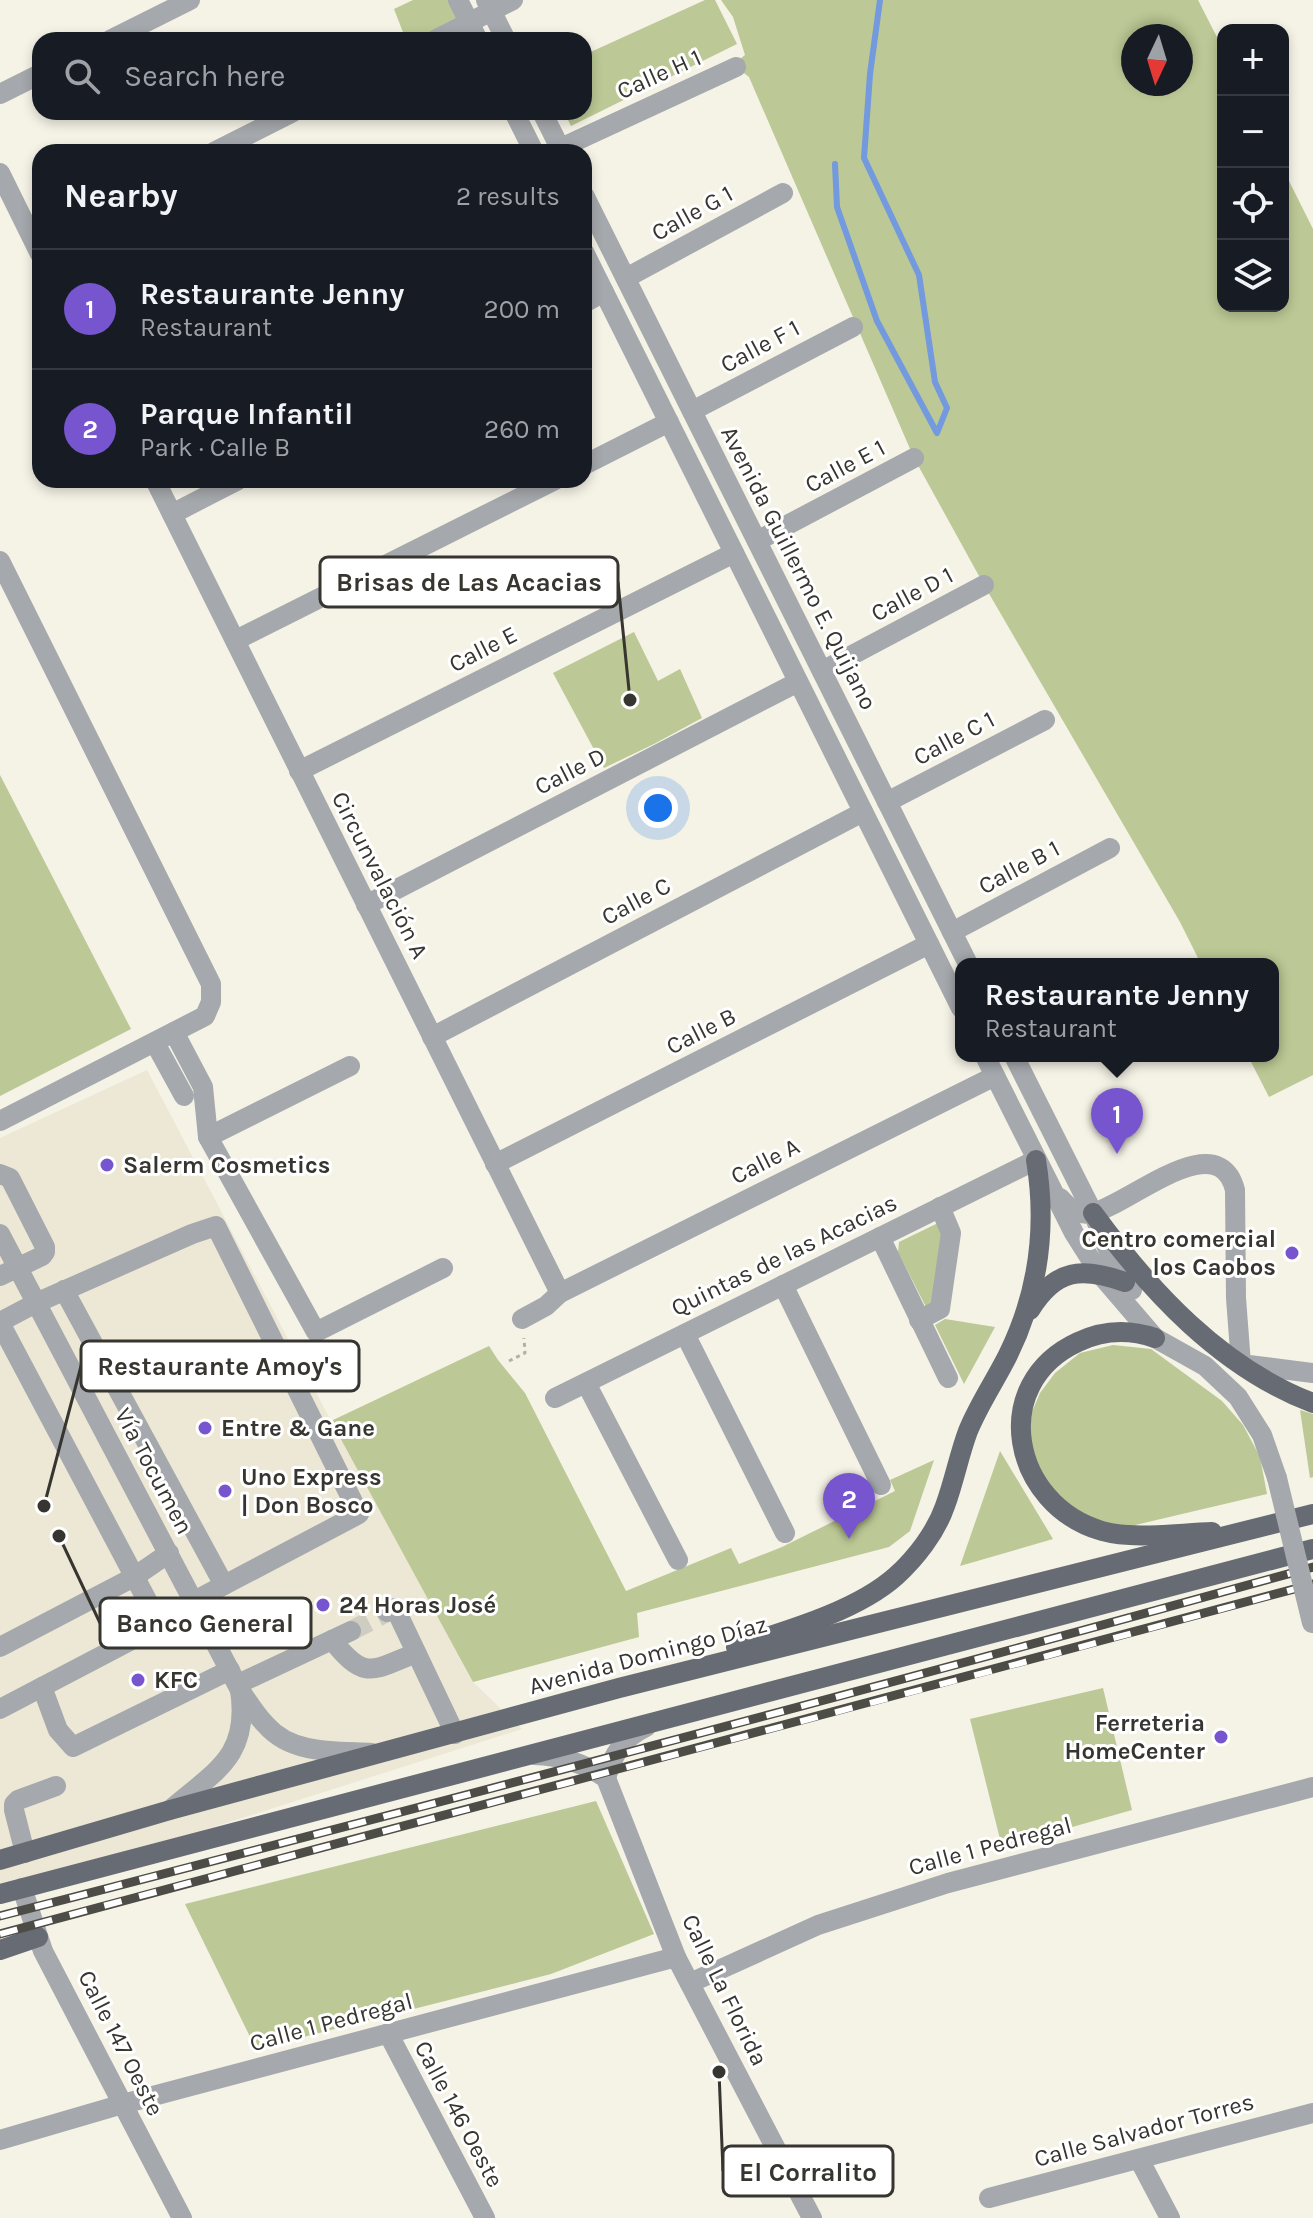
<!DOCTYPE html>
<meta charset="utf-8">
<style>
:root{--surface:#171b24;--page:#242831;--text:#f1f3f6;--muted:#9ea1a6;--line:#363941;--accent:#7755ce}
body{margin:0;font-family:Karla,sans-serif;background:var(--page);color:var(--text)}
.controls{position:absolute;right:24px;top:24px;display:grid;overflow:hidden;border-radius:16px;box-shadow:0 4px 12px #0003}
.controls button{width:72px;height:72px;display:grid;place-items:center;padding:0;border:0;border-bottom:2px solid var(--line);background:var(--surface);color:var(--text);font:40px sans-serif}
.compass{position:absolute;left:1121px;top:24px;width:72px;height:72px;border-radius:50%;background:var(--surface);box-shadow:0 4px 12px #0003;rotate:184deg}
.you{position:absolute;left:658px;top:808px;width:28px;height:28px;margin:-20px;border:6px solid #fff;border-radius:50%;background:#1a73e8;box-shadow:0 0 0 12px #1a73e833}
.badge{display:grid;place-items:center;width:52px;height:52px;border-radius:50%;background:var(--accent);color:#fff;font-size:26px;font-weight:700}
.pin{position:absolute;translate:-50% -66px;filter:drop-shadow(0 2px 4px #0008)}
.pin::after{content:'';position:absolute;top:42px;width:28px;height:24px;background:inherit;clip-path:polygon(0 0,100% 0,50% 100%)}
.popup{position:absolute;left:955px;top:958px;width:324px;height:104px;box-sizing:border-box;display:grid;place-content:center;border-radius:16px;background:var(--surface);filter:drop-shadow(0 2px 6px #0005);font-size:26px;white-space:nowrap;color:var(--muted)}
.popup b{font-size:30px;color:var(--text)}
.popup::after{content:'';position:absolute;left:50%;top:100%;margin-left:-16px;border:16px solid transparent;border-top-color:var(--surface)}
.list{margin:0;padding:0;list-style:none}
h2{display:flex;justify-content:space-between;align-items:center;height:104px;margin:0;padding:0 32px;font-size:34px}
h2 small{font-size:26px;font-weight:400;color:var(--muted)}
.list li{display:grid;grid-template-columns:52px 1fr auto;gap:24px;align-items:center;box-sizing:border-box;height:120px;padding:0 32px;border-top:2px solid var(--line)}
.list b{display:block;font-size:30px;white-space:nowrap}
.list p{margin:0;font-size:26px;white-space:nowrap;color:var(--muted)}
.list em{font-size:26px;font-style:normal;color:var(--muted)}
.icon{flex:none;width:44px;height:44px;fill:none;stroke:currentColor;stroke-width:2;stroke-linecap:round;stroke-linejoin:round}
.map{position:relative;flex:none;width:1313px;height:2218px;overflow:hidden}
.search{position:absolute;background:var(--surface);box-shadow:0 4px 12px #0003;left:32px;top:32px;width:560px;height:88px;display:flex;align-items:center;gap:20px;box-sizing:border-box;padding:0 28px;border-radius:24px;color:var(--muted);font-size:30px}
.panel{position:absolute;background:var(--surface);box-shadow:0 4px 12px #0003;left:32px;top:144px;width:560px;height:344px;border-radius:24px}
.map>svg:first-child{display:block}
</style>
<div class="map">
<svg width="1313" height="2218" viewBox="0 0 1313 2218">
<rect width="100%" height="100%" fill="#f5f2e6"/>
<polygon fill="#ece8d5" points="147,1070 331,1421 473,1682 522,1729 0,1895 0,1138"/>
<g fill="#bcc895" fill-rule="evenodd">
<polygon points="413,0 449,0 458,19 416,40 406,40 394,9"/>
<polygon points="705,0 715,0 737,44 571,126 564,112 584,112 584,55"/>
<path d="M721,0H1198L1223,49V306H1283V169L1313,229V1075L1269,1097L1248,1056H1273V964H1201L1180,922L984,585L914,458L749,77L736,67L719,76L745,55L733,17ZM1133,36H1181V84H1133Z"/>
<polygon points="634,632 658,681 680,669 702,718 654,744 604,768 553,673"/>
<polygon points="0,775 131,1029 0,1096"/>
<polygon points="936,1224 939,1225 945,1239 933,1304 926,1307 898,1252 899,1242"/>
<polygon points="945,1319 995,1327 964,1384 935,1325"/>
<polygon points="1113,1345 1151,1349 1222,1401 1243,1425 1260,1457 1267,1494 1114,1530 1089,1523 1040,1476 1029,1446 1031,1414 1040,1393 1055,1373 1080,1353"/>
<polygon points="489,1346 498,1360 525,1393 626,1591 731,1548 739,1564 782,1547 895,1491 890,1480 934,1460 910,1531 889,1547 637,1613 639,1637 473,1682 331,1421"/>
<polygon points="1300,1410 1313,1414 1313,1477 1310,1478"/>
<polygon points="1000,1451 1053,1539 960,1566"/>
<polygon points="1103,1688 1132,1810 1002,1847 970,1719"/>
<polygon points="596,1801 654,1934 551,1974 256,2049 185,1904"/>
</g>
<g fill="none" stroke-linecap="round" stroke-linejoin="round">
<polyline stroke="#7399de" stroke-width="6" points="835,164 837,207 877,321 937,433 947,408 935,382 919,275 864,158 870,74 880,0"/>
<polyline stroke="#cfccc2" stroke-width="20" stroke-dasharray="20 10" stroke-linecap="butt" points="351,1631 387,1612"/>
<polyline stroke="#b3b0a7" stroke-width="3" stroke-dasharray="4 4" stroke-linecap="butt" points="509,1361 525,1353 524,1338"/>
<g stroke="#a5a8ac" stroke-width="20">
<polyline points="458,0 478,40"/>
<polyline points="486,0 506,40"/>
<polyline points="110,40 190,0"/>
<polyline points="435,40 513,0"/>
<polyline points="0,94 40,74"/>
<polyline points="514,112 534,152"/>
<polyline points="542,112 562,152"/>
<polyline points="214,152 293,112"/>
<polyline points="552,152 736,67"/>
<polyline points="0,173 40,254"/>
<polyline points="584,195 968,964"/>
<polyline points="584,252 961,1008"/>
<polyline points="626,278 783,193"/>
<polyline points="584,303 604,292"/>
<polyline points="692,411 853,327"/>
<polyline points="584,465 669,422"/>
<polyline points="155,480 560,1293"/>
<polyline points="172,514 238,480"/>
<polyline points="757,541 914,458"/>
<polyline points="0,561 211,984 211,1002 205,1016 0,1121"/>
<polyline points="236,640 555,480"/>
<polyline points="822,671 984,585"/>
<polyline points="299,771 734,553"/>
<polyline points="887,802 1045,720"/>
<polyline points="366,905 798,682"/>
<polyline points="952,932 1110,848"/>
<polyline points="174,1032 203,1087 208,1137 316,1332 443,1268"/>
<polyline points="432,1037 863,812"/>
<polyline points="155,1043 184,1096"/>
<polyline points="985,1056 1074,1233 1100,1274 1155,1338 1205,1366 1238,1397 1262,1435 1277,1478"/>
<polyline points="1014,1056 1093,1213 1108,1250 1132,1290"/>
<polyline points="208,1137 350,1066"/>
<polyline points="495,1164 929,944"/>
<polyline points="0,1174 10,1178 45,1247 45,1252 42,1256 0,1276"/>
<path d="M1060,1198C1069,1208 1078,1216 1092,1213C1127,1206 1218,1123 1235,1190L1236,1298L1241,1364L1313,1373"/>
<path d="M0,1234L240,1690C248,1702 256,1715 266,1725C292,1755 336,1751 372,1753"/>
<polyline points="880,1237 948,1378"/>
<polyline points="783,1285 881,1485"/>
<polyline points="64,1290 224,1585"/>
<polyline points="522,1319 546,1306 560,1293 995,1076"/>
<polyline points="919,1320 940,1309 951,1233 940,1207"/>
<polyline points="0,1322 36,1303 192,1234 216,1226 359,1514 194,1601"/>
<polyline points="0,1323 149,1604 154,1620 147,1632 0,1709"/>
<polyline points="685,1334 785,1533"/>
<polyline points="586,1383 678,1560"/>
<polyline points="555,1398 1036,1160"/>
<polyline points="387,1612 395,1608 455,1734"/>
<path d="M332,1640C365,1681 371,1671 416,1653"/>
<polyline points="0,1647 134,1577 169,1553"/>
<polyline points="238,1684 351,1631"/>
<polyline points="42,1687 58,1730 73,1747 230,1670"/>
<path d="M534,1755C562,1756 583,1763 606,1778L676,1957L812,2218"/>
<path d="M606,1778C613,1754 623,1738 646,1727"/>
<path d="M170,1810C215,1771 250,1757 240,1690"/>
<polyline points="25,1853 14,1810 14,1804 18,1800 56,1786"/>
<polyline points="22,1888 43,1951 182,2218"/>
<polyline points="690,1983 818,1925 948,1883 1313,1787"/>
<polyline points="388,2033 485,2218"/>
<polyline points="0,2140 123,2104 676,1957"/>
<polyline points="1139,2159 1170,2218"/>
<polyline points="989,2198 1313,2113"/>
</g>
<g stroke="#676b73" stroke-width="20">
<path d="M1093,1213C1150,1291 1221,1368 1313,1403"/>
<path d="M1030,1310C1056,1268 1082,1267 1125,1282"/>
<path d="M1155,1338C1129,1329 1103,1330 1078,1342C987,1384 1012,1505 1102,1531C1134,1540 1178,1533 1212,1532"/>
<path d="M736,1647C786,1631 857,1611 896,1576C916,1558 936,1532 945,1506C954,1482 959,1455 968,1431C979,1404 995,1381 1008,1355C1038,1294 1047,1227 1036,1160"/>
<polyline points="0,1860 170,1810 619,1688 1313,1514"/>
<polyline points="0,1894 1313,1549"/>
<polyline points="0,1950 38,1937"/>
</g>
<defs>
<g id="rail">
<path d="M0,1916C439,1803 877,1688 1313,1567"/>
<path d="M0,1934C437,1815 876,1704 1313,1584"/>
</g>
</defs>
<use href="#rail" stroke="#4d4c46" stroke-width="9"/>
<use href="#rail" stroke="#fff" stroke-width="6" stroke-dasharray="18" stroke-linecap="butt"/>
<polyline stroke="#a5a8ac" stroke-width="20" points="1277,1478 1312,1623"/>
</g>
<g fill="#7755ce" stroke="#fff" stroke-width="3">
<circle cx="107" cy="1165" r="8"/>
<circle cx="1292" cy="1253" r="8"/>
<circle cx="205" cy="1428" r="8"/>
<circle cx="225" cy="1491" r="8"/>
<circle cx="323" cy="1605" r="8"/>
<circle cx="138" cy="1680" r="8"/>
<circle cx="1221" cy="1737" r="8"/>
</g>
<g text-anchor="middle" stroke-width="6" stroke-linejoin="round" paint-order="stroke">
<g font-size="24" fill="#363530" stroke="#fff">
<text transform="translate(659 74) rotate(-24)" y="8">Calle H 1</text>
<text transform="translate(692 213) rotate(-29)" y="8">Calle G 1</text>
<text transform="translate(760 346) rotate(-28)" y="8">Calle F 1</text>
<text transform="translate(845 466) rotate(-28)" y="8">Calle E 1</text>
<text transform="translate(799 568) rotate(63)" y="8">Avenida Guillermo E. Quijano</text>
<text transform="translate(912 594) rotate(-28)" y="8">Calle D 1</text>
<text transform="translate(483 649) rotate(-27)" y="8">Calle E</text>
<text transform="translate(954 738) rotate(-28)" y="8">Calle C 1</text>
<text transform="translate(570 771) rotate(-27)" y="8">Calle D</text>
<text transform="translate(1019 867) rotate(-28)" y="8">Calle B 1</text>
<text transform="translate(380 875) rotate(63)" y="8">Circunvalación A</text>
<text transform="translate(636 901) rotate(-28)" y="8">Calle C</text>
<text transform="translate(701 1031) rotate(-27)" y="8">Calle B</text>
<text transform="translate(765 1161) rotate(-27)" y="8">Calle A</text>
<text transform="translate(784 1255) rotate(-26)" y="8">Quintas de las Acacias</text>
<text transform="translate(154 1471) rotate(62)" y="8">Vía Tocumen</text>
<text transform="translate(648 1655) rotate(-15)" y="8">Avenida Domingo Díaz</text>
<text transform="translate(990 1846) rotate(-15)" y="8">Calle 1 Pedregal</text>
<text transform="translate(725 1990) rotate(64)" y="8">Calle La Florida</text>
<text transform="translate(331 2022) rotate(-15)" y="8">Calle 1 Pedregal</text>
<text transform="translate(121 2043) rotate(63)" y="8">Calle 147 Oeste</text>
<text transform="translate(459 2114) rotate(62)" y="8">Calle 146 Oeste</text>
<text transform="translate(1144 2130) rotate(-15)" y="8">Calle Salvador Torres</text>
</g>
<g font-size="24" font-weight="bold" fill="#363530" stroke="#fff" text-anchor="start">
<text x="123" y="1173">Salerm Cosmetics</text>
<text x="1276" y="1247" text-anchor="end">Centro comercial<tspan x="1276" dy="28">los Caobos</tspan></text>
<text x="221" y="1436">Entre &amp; Gane</text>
<text x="241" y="1485">Uno Express<tspan x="241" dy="28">| Don Bosco</tspan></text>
<text x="339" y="1613">24 Horas José</text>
<text x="154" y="1688">KFC</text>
<text x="1205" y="1731" text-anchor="end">Ferreteria<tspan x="1205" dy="28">HomeCenter</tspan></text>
</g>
</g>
<path fill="none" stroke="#363530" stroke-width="3" d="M630 700L618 582M44 1506L81 1366M59 1536L100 1623M719 2072L723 2171"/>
<g fill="#363530" stroke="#fff" stroke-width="3">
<circle cx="630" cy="700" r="8"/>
<circle cx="44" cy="1506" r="8"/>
<circle cx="59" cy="1536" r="8"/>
<circle cx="719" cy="2072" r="8"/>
</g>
<g fill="#fff" stroke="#363530" stroke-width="3">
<rect x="320" y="557" width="298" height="50" rx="8"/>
<rect x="81" y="1341" width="278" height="50" rx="8"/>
<rect x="100" y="1598" width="211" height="50" rx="8"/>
<rect x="723" y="2146" width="170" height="50" rx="8"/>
</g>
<g font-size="26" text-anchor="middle" font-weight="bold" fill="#363530">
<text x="469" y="591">Brisas de Las Acacias</text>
<text x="220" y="1375">Restaurante Amoy's</text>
<text x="205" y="1632">Banco General</text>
<text x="808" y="2181">El Corralito</text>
</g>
</svg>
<div class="controls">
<button>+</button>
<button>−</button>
<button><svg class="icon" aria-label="locate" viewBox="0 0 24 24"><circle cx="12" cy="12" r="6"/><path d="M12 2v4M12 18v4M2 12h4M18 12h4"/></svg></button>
<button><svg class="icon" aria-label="layers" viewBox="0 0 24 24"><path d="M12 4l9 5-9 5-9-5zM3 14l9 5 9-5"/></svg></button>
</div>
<svg class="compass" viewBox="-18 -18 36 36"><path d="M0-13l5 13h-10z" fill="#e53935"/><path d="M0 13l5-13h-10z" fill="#9ea1a6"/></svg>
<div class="you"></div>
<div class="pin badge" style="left:1117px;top:1154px">1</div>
<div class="popup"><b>Restaurante Jenny</b>Restaurant</div>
<div class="pin badge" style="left:849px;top:1539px">2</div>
<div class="search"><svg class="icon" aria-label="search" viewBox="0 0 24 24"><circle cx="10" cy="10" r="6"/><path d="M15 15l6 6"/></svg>Search here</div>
<section class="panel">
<h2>Nearby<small>2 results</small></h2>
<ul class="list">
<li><span class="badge">1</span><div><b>Restaurante Jenny</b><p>Restaurant</p></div><em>200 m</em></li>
<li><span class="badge">2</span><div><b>Parque Infantil</b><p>Park · Calle B</p></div><em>260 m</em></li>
</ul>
</section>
</div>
